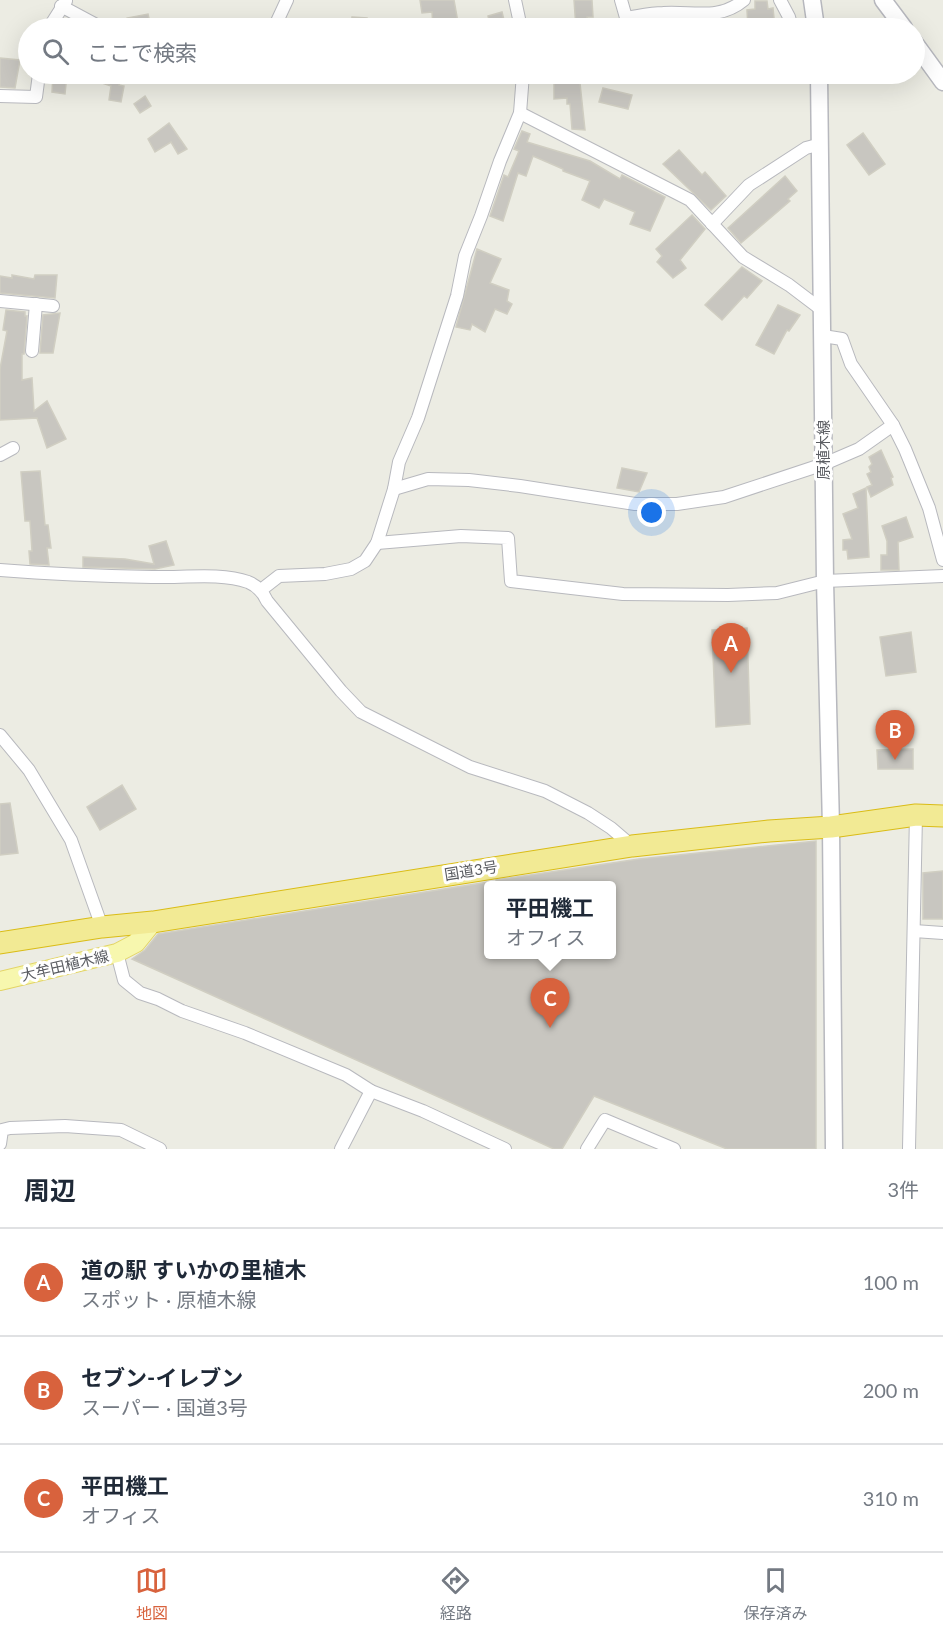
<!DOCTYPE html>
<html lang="ja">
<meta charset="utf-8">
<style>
:root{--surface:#fff;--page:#f2f2f3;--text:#1f2937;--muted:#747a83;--line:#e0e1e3;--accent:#d8623d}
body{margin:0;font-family:Lato,"Noto Sans JP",sans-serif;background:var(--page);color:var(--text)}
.you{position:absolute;left:652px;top:513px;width:21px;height:21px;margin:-15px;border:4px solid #fff;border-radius:50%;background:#1a73e8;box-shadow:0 0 0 9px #1a73e833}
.badge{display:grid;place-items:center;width:39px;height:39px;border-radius:50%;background:var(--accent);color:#fff;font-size:20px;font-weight:700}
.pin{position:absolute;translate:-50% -50px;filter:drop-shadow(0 2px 3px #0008)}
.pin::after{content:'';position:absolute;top:32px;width:21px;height:18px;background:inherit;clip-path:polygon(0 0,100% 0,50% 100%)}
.popup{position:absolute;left:484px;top:881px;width:132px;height:78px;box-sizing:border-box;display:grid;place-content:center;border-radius:6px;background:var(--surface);filter:drop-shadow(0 2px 4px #0005);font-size:20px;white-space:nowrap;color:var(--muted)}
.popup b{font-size:22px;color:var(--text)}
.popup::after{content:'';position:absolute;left:50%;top:100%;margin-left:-12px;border:12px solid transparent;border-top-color:var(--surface)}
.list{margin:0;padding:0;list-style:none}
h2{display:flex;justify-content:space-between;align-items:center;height:78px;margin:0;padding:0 24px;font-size:26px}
h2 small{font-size:20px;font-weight:400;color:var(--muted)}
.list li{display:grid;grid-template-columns:39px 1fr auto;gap:18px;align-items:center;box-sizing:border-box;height:108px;padding:0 24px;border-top:2px solid var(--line)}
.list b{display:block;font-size:22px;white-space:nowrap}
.list p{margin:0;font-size:20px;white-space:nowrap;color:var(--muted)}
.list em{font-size:20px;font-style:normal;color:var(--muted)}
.icon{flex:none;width:33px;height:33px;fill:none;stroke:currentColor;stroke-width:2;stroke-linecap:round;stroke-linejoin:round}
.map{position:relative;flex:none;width:943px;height:1149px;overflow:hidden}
.search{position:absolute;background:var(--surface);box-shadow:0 6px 24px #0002;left:18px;right:18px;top:18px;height:66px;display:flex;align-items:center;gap:15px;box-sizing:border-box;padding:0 21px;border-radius:33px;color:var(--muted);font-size:22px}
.sheet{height:402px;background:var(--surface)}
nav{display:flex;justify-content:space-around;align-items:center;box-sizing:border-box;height:84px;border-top:2px solid var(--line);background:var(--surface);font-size:16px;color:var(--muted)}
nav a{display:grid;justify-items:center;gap:3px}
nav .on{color:var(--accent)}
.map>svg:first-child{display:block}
</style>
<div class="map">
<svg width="943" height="1149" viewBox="0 0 943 1149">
<rect width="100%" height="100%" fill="#ecece3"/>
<g fill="#c8c6c0" stroke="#d0cec2" stroke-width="1.5">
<polygon points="420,0 454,0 459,28 433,28 432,12 422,13"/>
<polygon points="574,0 592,0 593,17 587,17 587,28 576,28"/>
<polygon points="755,1 767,1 768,9 773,8 775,28 748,28 747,10 755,9"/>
<polygon points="502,12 506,28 491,28 488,16"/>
<polygon points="148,14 151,28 128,28 127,18"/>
<polygon points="352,17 367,18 366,28 351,28"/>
<polygon points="0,58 20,60 15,88 0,87"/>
<polygon points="53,74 67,74 65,94 52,92"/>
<polygon points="79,74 123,74 119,85 124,86 121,102 109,100 111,86 78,75"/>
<polygon points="561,74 579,74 585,130 572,129 570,104 567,104 567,98 554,99 554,77 561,76"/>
<polygon points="603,88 632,95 628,109 599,102"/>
<polygon points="145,96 151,106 140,113 134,104"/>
<polygon points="169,123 187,149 178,154 171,142 155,152 148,139"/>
<polygon points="522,131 530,134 527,142 590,161 620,179 622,175 665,197 650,231 630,224 635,212 604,199 599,208 582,200 590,181 563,171 563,169 533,156 526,176 518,173 503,221 490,216 504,175 508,177 519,151 514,149"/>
<polygon points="863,133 885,164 869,175 847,145"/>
<polygon points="679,150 702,175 705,172 726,196 711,210 663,164"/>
<polygon points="785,176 797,191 788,199 790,201 741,243 728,228"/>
<polygon points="692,215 705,229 680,260 686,268 673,278 657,262 662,256 656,249"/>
<polygon points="477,249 501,259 490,283 509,290 507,301 512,304 507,314 495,309 485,332 472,324 470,330 456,327"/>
<polygon points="742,267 762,281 747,298 744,296 722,320 705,305"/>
<polygon points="12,275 34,279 35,275 57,275 55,298 0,293 0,276 12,278"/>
<polygon points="778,305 800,315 789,331 787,330 774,354 756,345"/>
<polygon points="6,310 25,312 25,316 27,316 24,354 22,354 22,380 32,378 34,411 47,401 66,439 47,448 37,418 0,420 0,369 7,331 3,330"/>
<polygon points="60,313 53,353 40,353 43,315"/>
<polygon points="881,450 893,477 891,478 893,485 871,497 867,487 872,485 867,474 871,472 869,467 872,464 869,457"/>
<polygon points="622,468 647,473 639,492 617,488"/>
<polygon points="40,471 45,525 48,525 51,548 47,548 49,565 30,564 29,551 32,551 30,521 25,521 21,472"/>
<polygon points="866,488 869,557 848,559 847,550 843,550 843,540 852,539 843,514 858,508 853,494"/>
<polygon points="906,517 913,537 898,542 899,570 881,570 881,555 887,555 887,541 882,526"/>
<polygon points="166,541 174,565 155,569 83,567 83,557 125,559 154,564 149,546"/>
<polygon points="747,628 750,724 716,727 712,630"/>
<polygon points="911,632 916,672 886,676 880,637"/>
<polygon points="913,749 913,769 878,769 877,750"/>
<polygon points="122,785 136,809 100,830 87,807"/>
<polygon points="10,803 18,853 0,855 0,804"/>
<polygon points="816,841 816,1149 727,1149 594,1096 562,1149 554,1149 132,959 145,950 158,934 489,882 489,954 612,954 612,885 497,885 496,880 639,859"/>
<polygon points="943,871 943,919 923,919 923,873"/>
</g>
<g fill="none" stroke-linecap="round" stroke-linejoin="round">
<defs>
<g id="street">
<polyline points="515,0 521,28"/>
<polyline points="621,0 629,28"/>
<polyline points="780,0 789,17 792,28"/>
<polyline points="61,6 102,28"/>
<path d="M626,18C639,16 651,13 663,13C693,11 719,21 744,0"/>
<polyline points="50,28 52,23 66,1"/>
<polyline points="274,28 287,0"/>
<polyline points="0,96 36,97 39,74"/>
<polyline points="520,113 690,200 743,257 789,285 822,310"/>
<polyline points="712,224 749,185 806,148 821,144"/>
<polyline points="0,301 53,306"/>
<polyline points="823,336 842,339 851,364 893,425 905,449 929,508 943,560"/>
<polyline points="32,351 36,304"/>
<polyline points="0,455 13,448"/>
<polyline points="394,489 428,479 469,480 520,486 635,504 677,504 724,497 824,464 859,449 893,425"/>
<polyline points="377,543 461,536 508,538 511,581 623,594 728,595 777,593 825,581 943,576"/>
<path d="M0,570C51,574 101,576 152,577C181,578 221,572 248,582C258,586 263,592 267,601L341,691L361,712L470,767L545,791L588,813L611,828L632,846"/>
<polyline points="261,590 279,576 325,574 351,569 365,561 377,543 394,489 399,462 418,418 457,296 465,256 481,216 500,161 520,113 523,74"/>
<polyline points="0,735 29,770 71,840 102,927"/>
<polyline points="914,931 943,933"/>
<polyline points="117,953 124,980 140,993 158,999 182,1011 245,1033 346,1075 371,1091 423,1111 505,1149"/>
<polyline points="0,1144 2,1130 10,1128 65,1126 121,1130 160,1149"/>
<polyline points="341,1149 371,1091"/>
<polyline points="587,1149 605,1120 674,1149"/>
<polyline points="909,1149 916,815"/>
</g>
<g id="secondary">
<polyline points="812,0 816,28"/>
<polyline points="883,0 904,28"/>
<polyline points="914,42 943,82"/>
<polyline points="819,74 825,581 831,827 834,1149"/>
</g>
<polyline id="primary" points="0,981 117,953 136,943 153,922"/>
<polyline id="highway" points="0,943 102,927 153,922 632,846 769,831 831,827 916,815 943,816"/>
</defs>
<use href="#street" stroke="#b8b9be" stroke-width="14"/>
<use href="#secondary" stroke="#b7b8be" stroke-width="19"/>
<use href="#primary" stroke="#e3d465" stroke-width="20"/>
<use href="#highway" stroke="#dabc16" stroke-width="23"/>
<use href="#street" stroke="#fff" stroke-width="12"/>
<use href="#secondary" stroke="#fff" stroke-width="16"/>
<use href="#primary" stroke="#f7f7ae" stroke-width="18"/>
<use href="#highway" stroke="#f2ea94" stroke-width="21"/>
</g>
<g text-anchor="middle" stroke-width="6" stroke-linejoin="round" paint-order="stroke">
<g font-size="15" fill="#5b5d62" stroke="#fff">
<text transform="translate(824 450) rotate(-90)" y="5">原植木線</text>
<text transform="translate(471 871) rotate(-9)" y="5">国道3号</text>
<text transform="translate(65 966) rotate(-13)" y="5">大牟田植木線</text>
</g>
</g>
</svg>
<div class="you"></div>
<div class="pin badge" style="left:731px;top:673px">A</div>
<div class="pin badge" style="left:895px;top:760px">B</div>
<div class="pin badge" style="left:550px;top:1028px">C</div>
<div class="popup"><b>平田機工</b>オフィス</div>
<div class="search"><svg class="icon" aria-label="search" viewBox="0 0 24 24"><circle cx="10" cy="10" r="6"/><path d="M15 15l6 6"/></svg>ここで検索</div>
</div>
<section class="sheet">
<h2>周辺<small>3件</small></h2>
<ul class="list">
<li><span class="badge">A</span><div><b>道の駅 すいかの里植木</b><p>スポット · 原植木線</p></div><em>100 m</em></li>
<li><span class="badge">B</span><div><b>セブン-イレブン</b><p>スーパー · 国道3号</p></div><em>200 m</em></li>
<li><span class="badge">C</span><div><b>平田機工</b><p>オフィス</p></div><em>310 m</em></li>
</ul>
</section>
<nav>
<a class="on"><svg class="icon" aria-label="map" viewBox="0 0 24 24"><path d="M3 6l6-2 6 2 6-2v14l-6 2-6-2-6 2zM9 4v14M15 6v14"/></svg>地図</a>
<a><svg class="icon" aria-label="directions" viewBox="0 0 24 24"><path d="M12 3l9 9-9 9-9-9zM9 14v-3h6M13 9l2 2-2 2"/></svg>経路</a>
<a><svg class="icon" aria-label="saved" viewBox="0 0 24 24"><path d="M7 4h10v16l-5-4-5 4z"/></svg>保存済み</a>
</nav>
